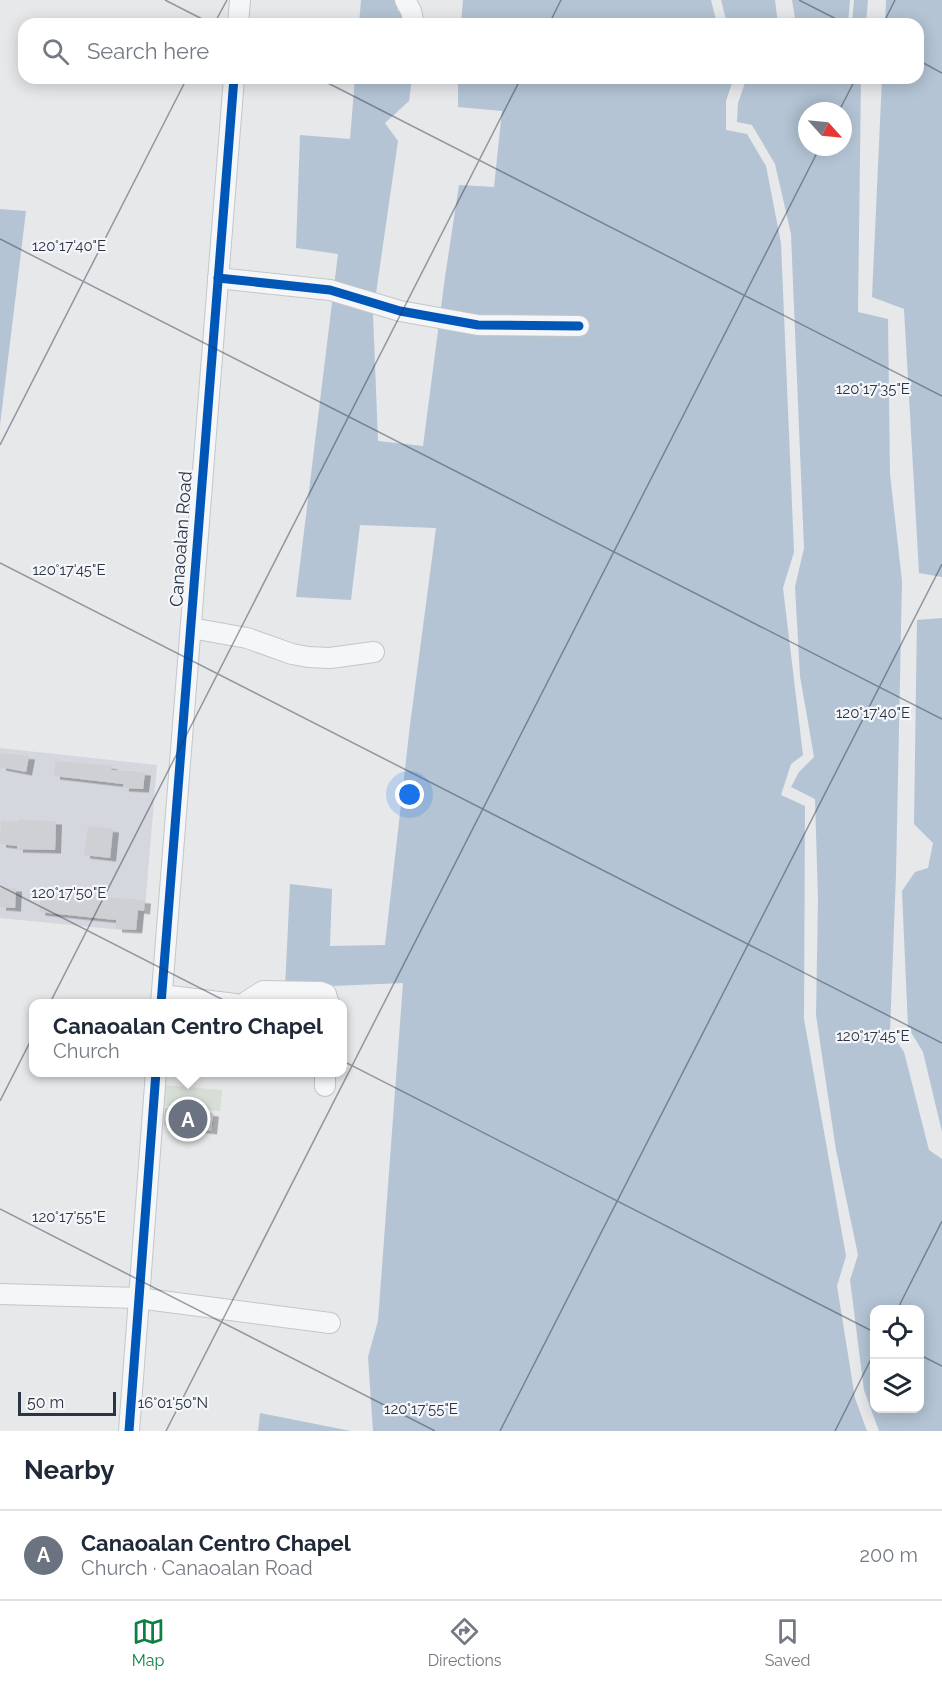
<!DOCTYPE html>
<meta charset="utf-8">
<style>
:root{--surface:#fff;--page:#f2f2f3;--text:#1f2937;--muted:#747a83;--line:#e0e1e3;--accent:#0b8043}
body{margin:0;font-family:Raleway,sans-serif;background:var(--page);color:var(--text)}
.controls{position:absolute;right:18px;bottom:18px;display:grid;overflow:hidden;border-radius:12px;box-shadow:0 3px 15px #0003}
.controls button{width:54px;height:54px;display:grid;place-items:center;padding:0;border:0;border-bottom:2px solid var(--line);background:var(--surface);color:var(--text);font:30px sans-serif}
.compass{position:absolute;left:798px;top:102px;width:54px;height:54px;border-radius:50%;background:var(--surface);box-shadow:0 3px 15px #0003;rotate:117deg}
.scale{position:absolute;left:18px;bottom:15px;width:98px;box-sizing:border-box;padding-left:6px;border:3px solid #2b3445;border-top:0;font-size:16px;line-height:21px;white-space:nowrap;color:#2b3445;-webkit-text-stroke:4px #f4f6f9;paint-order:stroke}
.you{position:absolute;left:410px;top:795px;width:21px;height:21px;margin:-15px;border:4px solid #fff;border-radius:50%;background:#1a73e8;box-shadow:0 0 0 9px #1a73e833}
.badge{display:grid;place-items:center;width:39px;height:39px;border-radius:50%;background:var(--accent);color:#fff;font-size:20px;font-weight:700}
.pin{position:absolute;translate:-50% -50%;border:3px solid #fff;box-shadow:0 2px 6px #0006}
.popup{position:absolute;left:29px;top:999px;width:318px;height:78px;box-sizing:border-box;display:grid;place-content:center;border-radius:12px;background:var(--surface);filter:drop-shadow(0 2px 4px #0005);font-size:20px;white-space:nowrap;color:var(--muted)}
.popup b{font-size:22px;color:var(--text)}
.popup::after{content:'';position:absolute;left:50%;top:100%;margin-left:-12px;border:12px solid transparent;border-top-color:var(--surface)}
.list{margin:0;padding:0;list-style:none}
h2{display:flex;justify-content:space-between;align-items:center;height:78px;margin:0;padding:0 24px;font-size:26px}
h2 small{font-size:20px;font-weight:400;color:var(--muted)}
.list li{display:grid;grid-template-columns:39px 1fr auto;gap:18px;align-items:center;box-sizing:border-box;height:90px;padding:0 24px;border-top:2px solid var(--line)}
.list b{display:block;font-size:22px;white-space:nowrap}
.list p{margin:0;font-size:20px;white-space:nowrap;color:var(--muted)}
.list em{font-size:20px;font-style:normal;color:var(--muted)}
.icon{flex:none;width:33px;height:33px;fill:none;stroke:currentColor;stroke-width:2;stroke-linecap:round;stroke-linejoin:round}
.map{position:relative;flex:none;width:942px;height:1431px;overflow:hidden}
.search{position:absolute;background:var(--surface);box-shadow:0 3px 15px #0003;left:18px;right:18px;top:18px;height:66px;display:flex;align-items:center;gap:15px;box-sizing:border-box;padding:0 21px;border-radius:18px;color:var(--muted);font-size:22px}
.sheet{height:168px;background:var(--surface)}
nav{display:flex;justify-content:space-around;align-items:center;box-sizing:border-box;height:84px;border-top:2px solid var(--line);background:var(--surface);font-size:16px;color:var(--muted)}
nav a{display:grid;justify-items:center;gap:3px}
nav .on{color:var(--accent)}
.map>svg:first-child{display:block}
</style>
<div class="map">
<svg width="942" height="1431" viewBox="0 0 942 1431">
<defs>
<filter id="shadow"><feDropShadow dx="6" dy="3.5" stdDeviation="0" flood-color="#0004"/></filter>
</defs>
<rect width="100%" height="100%" fill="#e6e8ea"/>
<polygon fill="#d4d7dd" points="0,748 157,765 143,932 0,918"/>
<polygon fill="#d6ded6" points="163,1085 222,1090 220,1111 161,1105"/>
<g fill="#b4c4d5" fill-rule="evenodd">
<polygon points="361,0 398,0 397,10 410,20 410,24 359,24"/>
<polygon points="463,0 711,0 717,24 461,24"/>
<polygon points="721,0 775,0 778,24 727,24"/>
<polygon points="792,0 850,0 848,24 796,24"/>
<polygon points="886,0 942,0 942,577 919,573 904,309 872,297 882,78 918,78 918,24 885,24"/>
<polygon points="355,78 412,78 409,101 385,123 398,141 373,314 378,441 423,446 445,277 459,185 494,187 502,111 458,107 458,78 731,78 732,83 726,101 726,130 747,134 766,166 781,243 794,552 783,588 803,755 791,764 781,795 805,806 804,1019 846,1256 837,1286 855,1398 867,1431 373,1431 368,1357 378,1321 403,983 285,988 290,884 332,889 330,946 385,945 410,725 436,528 360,525 351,600 296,597 338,254 296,248 300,135 350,139"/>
<path d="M744,78H861L858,312L888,319L890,474L902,581L896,874L890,1031L904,1052L929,1150L942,1159V1431H879L864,1390L850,1280L858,1255L836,1150L816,1015L818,899L815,799L791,787L799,772L814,757L800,676L795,587L804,548L791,234L775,164L752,125L737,122L738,103L745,83ZM807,111H843V147H807ZM874,1310H920V1408H874Z"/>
<polygon points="0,209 26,211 0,425"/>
<polygon points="942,618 942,1132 923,1052 908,1027 902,891 915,872 928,868 933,843 914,824 917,620"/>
<polygon points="260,1413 351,1431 258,1431"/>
</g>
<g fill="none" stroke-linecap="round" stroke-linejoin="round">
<polyline stroke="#b4c4d5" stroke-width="14" points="859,24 861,0"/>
</g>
<g fill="#ced0d3" filter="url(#shadow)">
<polygon points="0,753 29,756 26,772 0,767"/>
<polygon points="55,761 93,764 112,766 111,770 145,772 143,789 123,788 123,784 54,776"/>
<polygon points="18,820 56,821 55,850 17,849 17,846 0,844 1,821 18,822"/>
<polygon points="88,826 113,829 110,858 84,855"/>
<polygon points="2,888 16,888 15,908 0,907 0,889"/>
<polygon points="41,893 145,900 144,911 138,910 136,930 116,929 116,920 39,912"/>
<polygon points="165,1108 213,1113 211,1131 164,1125"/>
</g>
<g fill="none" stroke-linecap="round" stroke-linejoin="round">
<defs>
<g id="minor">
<polyline points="405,0 411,11 414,24"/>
<polyline points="238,24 240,0"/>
<polyline points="218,278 330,290 400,311 478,325 579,326"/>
<polyline points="191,628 247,638 292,654 308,657 330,658 374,652"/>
<polyline points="162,995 235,1004"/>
<polyline points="161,1004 234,78"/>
<polyline points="243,1004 263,991 321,992 326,994 329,1004"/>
<polyline points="325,1086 325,1072"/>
<polyline points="0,1294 138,1298 330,1323"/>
<polyline points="129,1431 156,1072"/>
</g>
</defs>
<use href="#minor" stroke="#c4c6c8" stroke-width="22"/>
<use href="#minor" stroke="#f5f6f7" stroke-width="20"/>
<defs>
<g id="cycleway">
<polyline points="218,278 330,290 400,311 478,325 579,326"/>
<polyline points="161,1004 234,78"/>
<polyline points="129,1431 156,1072"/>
</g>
</defs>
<use href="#cycleway" stroke="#f4f6f9" stroke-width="13"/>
<use href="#cycleway" stroke="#0057b8" stroke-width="9"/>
</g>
<path fill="none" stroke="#2b3445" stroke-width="1.5" stroke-opacity="0.45" d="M165,0L212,24M799,0L846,24M214,24L227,0M549,24L561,0M883,24L895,0M918,60L942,73M318,78L942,396M839,111L856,78M0,239L942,719M0,445L187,78M0,563L942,1043M0,886L874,1332M0,1101L521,78M0,1209L435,1431M897,1310L942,1221M920,1355L942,1366M166,1431L820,147M500,1431L942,564M835,1431L874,1353"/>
<g text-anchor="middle" stroke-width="4.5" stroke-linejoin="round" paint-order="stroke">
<g font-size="18" fill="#2b3445" stroke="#f4f6f9">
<text transform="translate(181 539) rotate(-86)" y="6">Canaoalan Road</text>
</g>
</g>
<g font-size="15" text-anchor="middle" fill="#2b3445" stroke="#f4f6f9" stroke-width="4.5" stroke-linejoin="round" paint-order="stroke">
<text x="69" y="251">120°17'40"E</text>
<text x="873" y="394">120°17'35"E</text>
<text x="69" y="575">120°17'45"E</text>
<text x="873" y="718">120°17'40"E</text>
<text x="69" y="898">120°17'50"E</text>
<text x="873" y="1041">120°17'45"E</text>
<text x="69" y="1222">120°17'55"E</text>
<text x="173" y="1408">16°01'50"N</text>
<text x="421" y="1414">120°17'55"E</text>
</g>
</svg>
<div class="controls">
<button><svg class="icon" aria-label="locate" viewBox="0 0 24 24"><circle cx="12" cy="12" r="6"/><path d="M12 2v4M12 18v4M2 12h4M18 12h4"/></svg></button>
<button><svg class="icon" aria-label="layers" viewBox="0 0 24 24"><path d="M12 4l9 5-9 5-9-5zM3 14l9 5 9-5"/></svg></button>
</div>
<svg class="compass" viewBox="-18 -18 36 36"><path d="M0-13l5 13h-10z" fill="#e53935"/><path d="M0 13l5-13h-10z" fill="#747a83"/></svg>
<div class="scale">50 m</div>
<div class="you"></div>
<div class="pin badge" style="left:188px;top:1119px;background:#6b7280">A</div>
<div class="popup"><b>Canaoalan Centro Chapel</b>Church</div>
<div class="search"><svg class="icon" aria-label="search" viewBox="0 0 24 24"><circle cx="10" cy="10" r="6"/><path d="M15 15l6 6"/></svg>Search here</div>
</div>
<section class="sheet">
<h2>Nearby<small></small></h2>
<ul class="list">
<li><span class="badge" style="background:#6b7280">A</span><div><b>Canaoalan Centro Chapel</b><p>Church · Canaoalan Road</p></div><em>200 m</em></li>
</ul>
</section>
<nav>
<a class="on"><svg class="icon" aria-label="map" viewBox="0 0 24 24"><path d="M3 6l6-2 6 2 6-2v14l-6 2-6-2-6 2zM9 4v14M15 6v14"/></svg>Map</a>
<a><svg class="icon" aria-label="directions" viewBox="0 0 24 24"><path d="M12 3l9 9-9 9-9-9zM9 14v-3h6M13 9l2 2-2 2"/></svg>Directions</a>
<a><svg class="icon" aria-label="saved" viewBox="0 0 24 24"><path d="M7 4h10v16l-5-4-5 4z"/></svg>Saved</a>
</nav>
